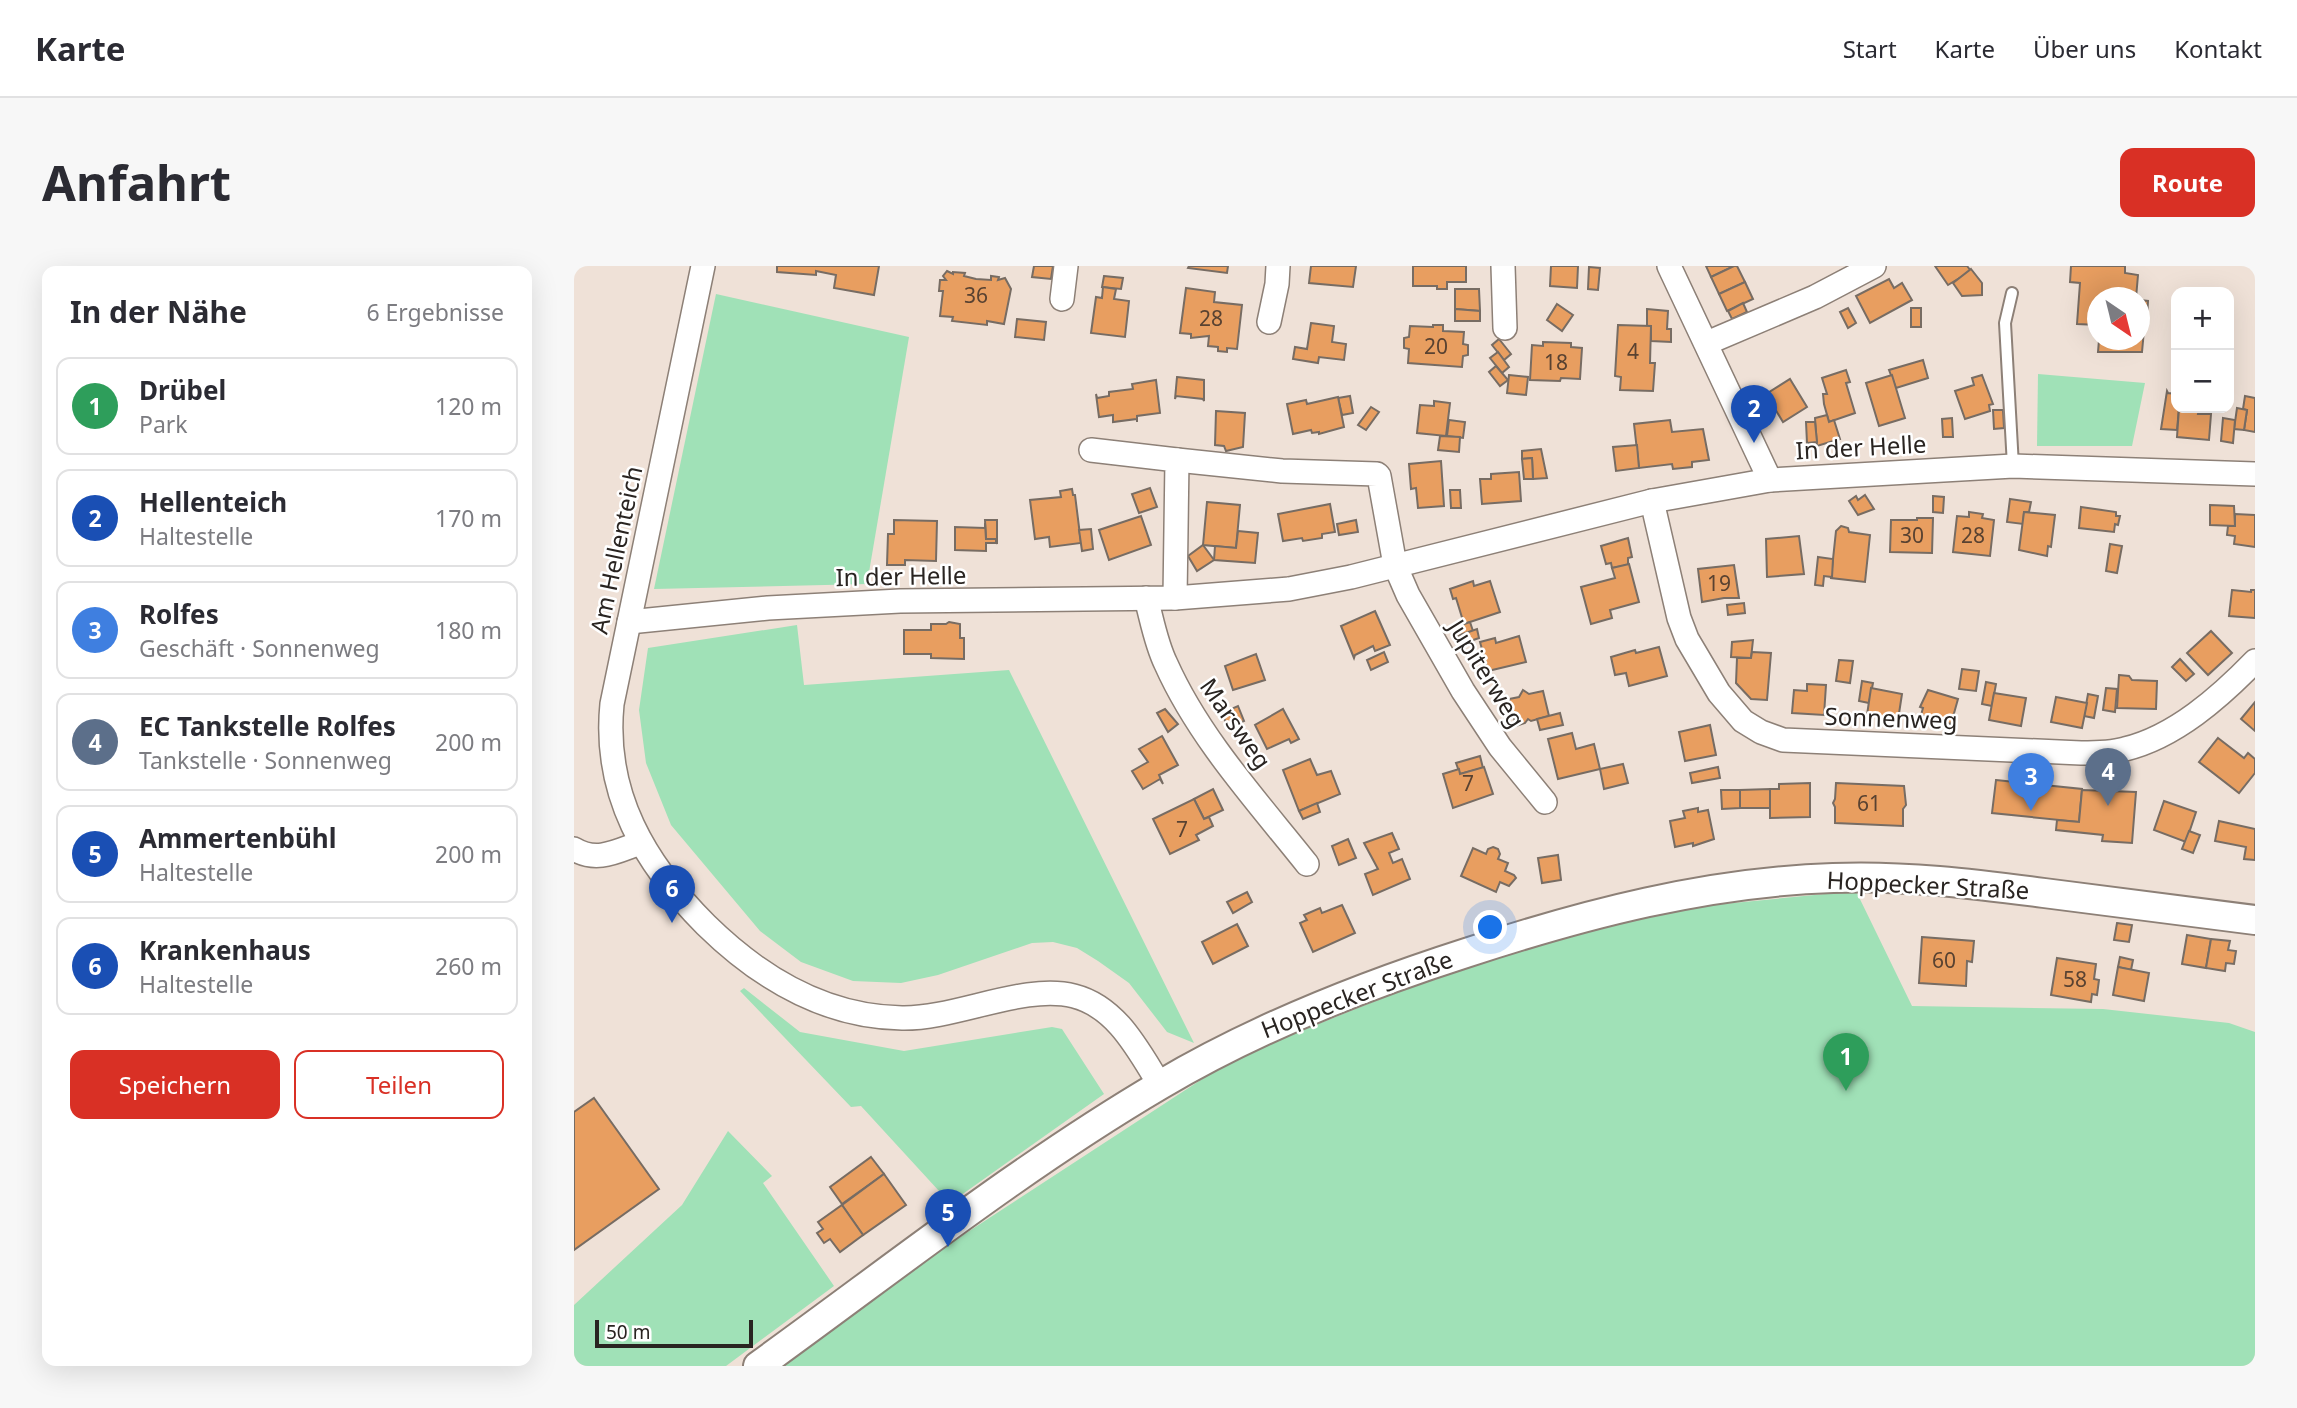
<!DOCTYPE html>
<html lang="de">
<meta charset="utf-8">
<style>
:root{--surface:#fff;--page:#f7f7f7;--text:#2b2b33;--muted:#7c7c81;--line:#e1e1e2;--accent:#d93025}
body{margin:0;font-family:"Noto Sans",sans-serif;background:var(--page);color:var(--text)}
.controls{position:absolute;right:21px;top:21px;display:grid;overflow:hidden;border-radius:14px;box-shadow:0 7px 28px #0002}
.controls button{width:63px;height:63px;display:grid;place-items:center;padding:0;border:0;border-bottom:2px solid var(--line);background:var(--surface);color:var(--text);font:35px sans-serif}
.compass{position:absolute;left:1513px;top:21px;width:63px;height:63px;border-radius:50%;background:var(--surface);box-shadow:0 7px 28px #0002;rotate:145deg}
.scale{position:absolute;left:21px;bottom:18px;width:158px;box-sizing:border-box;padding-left:7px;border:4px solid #292421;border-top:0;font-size:19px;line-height:24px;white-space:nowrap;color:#292421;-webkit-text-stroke:5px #fff;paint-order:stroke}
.you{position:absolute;left:917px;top:662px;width:24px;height:24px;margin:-18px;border:5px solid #fff;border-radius:50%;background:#1a73e8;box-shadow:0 0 0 10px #1a73e833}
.badge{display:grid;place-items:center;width:46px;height:46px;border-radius:50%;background:var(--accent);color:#fff;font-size:23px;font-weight:700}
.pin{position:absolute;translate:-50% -58px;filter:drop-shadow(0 2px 4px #0008)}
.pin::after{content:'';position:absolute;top:37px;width:24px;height:21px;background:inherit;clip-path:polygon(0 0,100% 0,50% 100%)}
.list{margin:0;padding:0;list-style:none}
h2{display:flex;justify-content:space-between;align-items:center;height:91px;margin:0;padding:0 28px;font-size:30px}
h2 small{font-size:23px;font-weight:400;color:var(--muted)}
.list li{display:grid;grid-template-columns:46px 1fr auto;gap:21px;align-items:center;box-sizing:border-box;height:98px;margin:0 14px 14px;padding:0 14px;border:2px solid var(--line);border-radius:14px}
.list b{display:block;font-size:26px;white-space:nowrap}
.list p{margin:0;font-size:23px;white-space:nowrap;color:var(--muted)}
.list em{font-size:23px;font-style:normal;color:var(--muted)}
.actions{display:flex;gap:14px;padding:21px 28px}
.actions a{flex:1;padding:16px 0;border:2px solid var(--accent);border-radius:14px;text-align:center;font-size:24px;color:var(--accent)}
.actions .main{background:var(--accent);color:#fff}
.map{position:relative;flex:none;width:1681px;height:1100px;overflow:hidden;border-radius:14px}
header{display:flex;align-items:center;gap:42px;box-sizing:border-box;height:98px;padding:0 35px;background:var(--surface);border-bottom:2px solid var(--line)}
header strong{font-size:33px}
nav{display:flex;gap:38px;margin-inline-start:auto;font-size:24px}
.intro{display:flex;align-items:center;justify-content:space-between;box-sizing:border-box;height:168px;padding:0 42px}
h1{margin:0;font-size:49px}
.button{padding:18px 32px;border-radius:14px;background:var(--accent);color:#fff;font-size:24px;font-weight:700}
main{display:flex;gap:42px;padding:0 42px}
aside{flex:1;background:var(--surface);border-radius:14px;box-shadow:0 7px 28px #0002}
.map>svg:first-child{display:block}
</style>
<header>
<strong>Karte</strong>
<nav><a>Start</a><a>Karte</a><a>Über uns</a><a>Kontakt</a></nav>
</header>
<div class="intro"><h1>Anfahrt</h1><a class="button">Route</a></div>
<main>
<aside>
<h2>In der Nähe<small>6 Ergebnisse</small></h2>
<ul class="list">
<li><span class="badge" style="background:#2e9e5b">1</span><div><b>Drübel</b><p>Park</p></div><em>120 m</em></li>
<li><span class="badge" style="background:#1a4fb4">2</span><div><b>Hellenteich</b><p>Haltestelle</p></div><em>170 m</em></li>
<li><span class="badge" style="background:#3f7fe0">3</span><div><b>Rolfes</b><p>Geschäft · Sonnenweg</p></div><em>180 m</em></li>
<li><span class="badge" style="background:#5c6f8a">4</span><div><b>EC Tankstelle Rolfes</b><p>Tankstelle · Sonnenweg</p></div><em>200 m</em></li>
<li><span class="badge" style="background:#1a4fb4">5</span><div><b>Ammertenbühl</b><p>Haltestelle</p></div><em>200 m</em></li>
<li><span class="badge" style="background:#1a4fb4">6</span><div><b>Krankenhaus</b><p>Haltestelle</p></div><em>260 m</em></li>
</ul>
<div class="actions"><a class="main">Speichern</a><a>Teilen</a></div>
</aside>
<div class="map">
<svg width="1681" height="1100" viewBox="0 0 1681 1100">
<rect width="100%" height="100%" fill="#efe1d7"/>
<g fill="#a0e1b7">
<polygon points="142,28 335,71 293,318 80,323"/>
<polygon points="1464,108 1571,117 1558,180 1463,180"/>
<polygon points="223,359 230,419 435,404 620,777 593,766 555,717 524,695 503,682 479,676 458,677 364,709 327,717 279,715 227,696 186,665 97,559 72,497 65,444 74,382"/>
<polygon points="1282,625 1338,740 1529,743 1655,757 1681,766 1681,1100 198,1100 288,1035 662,791 819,728 819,725 985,669 1097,643"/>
<polygon points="170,722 226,766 330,785 478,761 488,763 530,828 376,937 287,840 277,841 166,725"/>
<polygon points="154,865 198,910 189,917 260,1020 152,1100 0,1100 0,1039 108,939"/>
</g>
<g fill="#e89e60" stroke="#776c63" stroke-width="2">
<polygon points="203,0 305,0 300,29 260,22 262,9 242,5 242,9 203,6"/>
<polygon points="460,0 479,0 477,13 458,11"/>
<polygon points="615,0 654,0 653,7 614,2"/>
<polygon points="737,0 782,0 779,21 735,17"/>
<polygon points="839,0 892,0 892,16 873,16 873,23 863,23 863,20 839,20"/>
<polygon points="977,0 1004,0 1003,22 976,20"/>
<polygon points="1132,0 1160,0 1137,11"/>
<polygon points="1160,0 1163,0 1171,16 1145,28 1137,11"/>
<polygon points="1361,0 1393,0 1397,5 1374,19"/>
<polygon points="1497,0 1551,0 1551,7 1564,9 1562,32 1524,32 1524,59 1503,58 1506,17 1496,16"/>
<polygon points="1015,1 1026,2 1024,24 1014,23"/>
<polygon points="1397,3 1408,17 1408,29 1388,30 1379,17"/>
<polygon points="373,5 379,8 379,6 391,7 390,10 402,13 417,14 417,10 425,11 424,14 431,12 437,23 430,58 413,55 413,59 378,55 379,51 366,50 369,25 365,25 366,14 372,14 369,10"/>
<polygon points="530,10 549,12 547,23 528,21"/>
<polygon points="1315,13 1320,22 1328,17 1338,34 1296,57 1282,30"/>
<polygon points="1171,16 1179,33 1153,45 1145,28"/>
<polygon points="529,21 542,23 540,33 555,35 551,71 517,67 522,31 528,32"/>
<polygon points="612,22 641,26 640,36 668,39 663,83 653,82 653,86 644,85 644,81 634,80 635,70 617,72 617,68 606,67"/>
<polygon points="881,23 905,23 906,45 881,43"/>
<polygon points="1566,34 1574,35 1573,52 1566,52"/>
<polygon points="1169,37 1173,46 1158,53 1154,45"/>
<polygon points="983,38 999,49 988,65 973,54"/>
<polygon points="1274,42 1282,57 1274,62 1266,46"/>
<rect x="1337" y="42" width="10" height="19"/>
<polygon points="881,43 906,45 906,55 881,55"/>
<polygon points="1073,43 1094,45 1093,63 1097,63 1097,76 1077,75 1077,60 1073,60"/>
<polygon points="443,53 472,56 470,74 441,71"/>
<polygon points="737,57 760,60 758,76 772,78 770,94 745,91 744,97 719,93 721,81 733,83"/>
<polygon points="859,59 869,59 869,65 890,66 889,78 894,79 894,89 889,90 888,101 834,97 835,83 830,82 830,72 835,71 836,60 859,61"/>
<polygon points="1044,59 1077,60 1076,97 1081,97 1079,125 1046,124 1047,111 1041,110"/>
<polygon points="1566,64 1570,64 1568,86 1524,86 1525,74 1566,74"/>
<polygon points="925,73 937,88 930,94 918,79"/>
<polygon points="969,76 997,77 997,81 1008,82 1006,113 987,112 986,115 956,114 958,79 969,80"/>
<polygon points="924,86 935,101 928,107 916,92"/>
<polygon points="1349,94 1354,112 1322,122 1315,104"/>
<polygon points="922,100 934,114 926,120 915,106"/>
<polygon points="1272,104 1276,116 1272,117 1281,147 1255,156 1250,138 1249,128 1253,128 1248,112"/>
<polygon points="935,109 954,111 952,129 933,127"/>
<polygon points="1318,109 1331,152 1305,160 1292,117"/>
<polygon points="1408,109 1419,138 1415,139 1416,145 1391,153 1381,125 1400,119 1398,112"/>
<polygon points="603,111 630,114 630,135 629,133 602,130 601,133"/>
<polygon points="1216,113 1233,141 1209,156 1192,128"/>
<polygon points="582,114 586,147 563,150 563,156 563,153 539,156 539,149 525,151 522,128 523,132 535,130 535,126 559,123 558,118"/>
<polygon points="1593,125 1594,127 1602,128 1602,142 1605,142 1603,164 1587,163"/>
<polygon points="776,130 779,147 768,149 764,132"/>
<polygon points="1671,130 1681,132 1681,166 1670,164 1673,144 1669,143"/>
<polygon points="764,131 770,161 745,168 745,166 738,167 737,164 719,168 713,138 732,134 733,138"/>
<polygon points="860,135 876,137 872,170 843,167 846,139 860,140"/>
<polygon points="797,141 805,146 792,164 784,159"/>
<polygon points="1605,142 1625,143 1624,148 1637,148 1635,174 1603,171"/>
<polygon points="1663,142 1673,144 1670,164 1660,163"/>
<polygon points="1419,144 1429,144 1430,162 1420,163"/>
<polygon points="642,145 671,147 669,181 652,185 650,180 641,179"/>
<polygon points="1253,149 1255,156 1260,154 1266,173 1243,180 1241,152"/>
<polygon points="1378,152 1379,171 1369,171 1368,153"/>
<polygon points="1649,152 1661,154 1659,177 1647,175"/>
<polygon points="875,154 891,156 889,172 873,170"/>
<polygon points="1096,154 1098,166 1129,163 1135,194 1118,196 1118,201 1099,203 1098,198 1065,202 1060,158"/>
<polygon points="1232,156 1241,156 1243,176 1233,177"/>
<polygon points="866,170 886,171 885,186 864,184"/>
<polygon points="1063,179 1065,202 1042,205 1039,181"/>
<polygon points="967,183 973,212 959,213 958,192 948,193 948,185"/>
<polygon points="958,192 959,213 950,213 948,193"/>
<polygon points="867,195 870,240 844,242 842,222 837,223 835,198"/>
<polygon points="945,206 947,235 908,238 906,213 917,213 917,208"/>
<polygon points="576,222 583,241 565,247 558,228"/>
<polygon points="498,223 499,229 501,229 507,277 476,281 475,271 461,273 456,234 487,231 486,225"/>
<polygon points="876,224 886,224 887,242 877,242"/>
<polygon points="1291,229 1300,243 1284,249 1275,235 1282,230 1284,234"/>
<polygon points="1359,230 1370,231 1369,247 1359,246"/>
<polygon points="1436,233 1457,236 1455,246 1450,246 1449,258 1433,256"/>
<polygon points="633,236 666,239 662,282 629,279"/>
<polygon points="756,238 761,266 748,268 748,272 729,275 728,272 709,275 704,248"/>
<polygon points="1636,239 1660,240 1661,260 1636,259"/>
<polygon points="1507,241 1542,246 1542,250 1546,250 1544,259 1541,258 1540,266 1505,262"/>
<polygon points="1395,246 1409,248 1408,252 1420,254 1416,290 1379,286 1383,250 1395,251"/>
<polygon points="1450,246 1481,249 1477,281 1474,280 1473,290 1445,284"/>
<polygon points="1661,248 1681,249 1681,281 1660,278 1661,270 1653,269 1654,260 1661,260"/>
<polygon points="567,250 577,279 535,294 525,264"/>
<polygon points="1343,252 1359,252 1358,287 1316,286 1317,254 1343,254"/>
<polygon points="320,254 363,255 362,295 331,294 331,299 313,299 314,268 320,268"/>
<polygon points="411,254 423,254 423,278 422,273 412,273"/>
<polygon points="782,254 784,266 765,269 763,258"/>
<polygon points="411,257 412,273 422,273 422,277 412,277 412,285 381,284 381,261 411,262"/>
<polygon points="1267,260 1274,262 1275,266 1296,269 1291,316 1257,312 1262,265"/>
<polygon points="517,263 519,283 508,285 505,264"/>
<polygon points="664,265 684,267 681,297 640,294 641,280 662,282"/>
<polygon points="1225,270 1230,308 1193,311 1192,273"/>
<polygon points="1054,272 1058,291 1054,292 1054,299 1038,302 1037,297 1032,298 1027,280"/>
<polygon points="1536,278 1548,280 1543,307 1532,305"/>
<polygon points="629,279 640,294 623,305 614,290"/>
<polygon points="1244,291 1259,293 1258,311 1250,310 1249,320 1241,319"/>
<polygon points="1055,298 1065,336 1036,344 1038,352 1017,358 1007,321 1041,312 1038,302"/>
<polygon points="1160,299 1165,332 1150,332 1128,336 1124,303"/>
<polygon points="899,315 900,320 916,315 926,346 890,358 882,332 879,333 876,323"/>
<polygon points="1658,324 1677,326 1677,324 1681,324 1681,352 1655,350"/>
<polygon points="1170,337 1171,347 1154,349 1153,339"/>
<polygon points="801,345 816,379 801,385 799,380 781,389 780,392 767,360"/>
<polygon points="375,356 386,358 386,372 390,372 390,393 357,392 357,388 330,388 330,364 357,364 357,358 372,358"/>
<polygon points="896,356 899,365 881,371 879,362"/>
<polygon points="903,363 905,372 888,378 886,369"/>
<polygon points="1637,365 1658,387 1634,409 1613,387"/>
<polygon points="945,370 952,396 914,405 906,376 921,372 922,377"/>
<polygon points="1179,374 1177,392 1157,391 1158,376"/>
<polygon points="1085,381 1093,410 1055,420 1052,407 1041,409 1037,391 1061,384 1062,387"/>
<polygon points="810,386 814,396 797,404 793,394"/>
<polygon points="1178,386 1197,387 1193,434 1177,433 1162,417 1163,392 1177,392"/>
<polygon points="682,388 691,414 659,424 651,400"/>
<polygon points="1606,393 1620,408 1612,415 1598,401"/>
<polygon points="1265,394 1279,395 1276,417 1262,415"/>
<polygon points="1388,403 1405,405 1402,425 1385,423"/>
<polygon points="1545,409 1555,410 1558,414 1583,415 1582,443 1543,442"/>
<polygon points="1288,415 1299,417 1295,437 1285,435"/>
<polygon points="1412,416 1422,418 1418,440 1408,438"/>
<polygon points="1233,418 1252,419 1250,449 1218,447 1220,424 1233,425"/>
<polygon points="1297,422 1328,428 1324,454 1293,449"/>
<polygon points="1532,422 1543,423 1541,446 1529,444"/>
<polygon points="949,424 955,428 969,425 975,450 957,455 954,453 951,457 942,460 935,433 945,431"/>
<polygon points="1354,424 1384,433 1377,458 1347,449 1349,442 1346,441"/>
<polygon points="1420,427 1452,432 1447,460 1415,454"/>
<polygon points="1514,428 1524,430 1520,452 1510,450"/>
<polygon points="1482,431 1513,437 1508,462 1477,456"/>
<polygon points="1681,436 1681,465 1667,453"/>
<polygon points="664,440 670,455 654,462 648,447"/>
<polygon points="591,443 604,458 594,466 583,447"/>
<polygon points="709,443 725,473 717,477 715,473 693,483 681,459"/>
<polygon points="986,447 989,459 966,464 963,453"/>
<polygon points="1136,459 1142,489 1111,495 1105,466"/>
<polygon points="998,467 1002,483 1020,478 1026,503 984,513 974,473"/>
<polygon points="588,470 604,499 585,509 589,518 586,513 569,523 558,505 574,496 565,483"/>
<polygon points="1644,472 1670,492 1674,487 1681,493 1681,507 1665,527 1625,496"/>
<polygon points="906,490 909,502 886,508 882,497"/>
<polygon points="736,493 743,509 757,505 766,528 725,545 709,504"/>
<polygon points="1049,498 1054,517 1030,523 1026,503"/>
<polygon points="910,501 919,528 879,542 869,508 885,503 886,508"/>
<polygon points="1144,501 1146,512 1118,517 1116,507"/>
<polygon points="1422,514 1508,523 1505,556 1418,547"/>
<polygon points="1236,517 1236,551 1196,552 1196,523 1205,523 1205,518"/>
<polygon points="1262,517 1330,520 1332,539 1329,543 1329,560 1261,557 1261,541 1259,537 1261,533"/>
<polygon points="639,523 649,544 630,553 620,533"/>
<polygon points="1196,523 1196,542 1166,542 1166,524"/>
<polygon points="1147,524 1166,524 1166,542 1148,543"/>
<polygon points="1508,524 1562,526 1558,577 1528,575 1529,569 1482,564 1483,554 1505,556"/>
<polygon points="620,533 630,553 635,551 639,560 622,569 625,574 596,588 579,553"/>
<polygon points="1590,535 1622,546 1612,576 1580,564"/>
<polygon points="743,537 746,546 729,553 725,545"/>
<polygon points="1124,542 1124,546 1134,544 1140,573 1119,580 1119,577 1101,581 1096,555 1111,552 1109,545"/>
<polygon points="1645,555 1681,563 1681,594 1670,593 1672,581 1641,575"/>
<polygon points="1615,565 1626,569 1619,587 1608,583"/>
<polygon points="818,567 825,583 815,587 819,597 828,593 836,613 799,629 791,608 804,603 790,577"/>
<polygon points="774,573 782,592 765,599 758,580"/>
<polygon points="919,581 924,583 926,588 924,593 934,597 931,605 940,609 942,612 935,620 926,616 922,626 887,610 899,582 912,588 914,583"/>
<polygon points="984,589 987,614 968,617 964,592"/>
<polygon points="673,626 678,636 659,647 653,636"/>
<polygon points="768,639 781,667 739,686 726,657 733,654 730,649 746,642 748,647"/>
<polygon points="1543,657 1558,659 1555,676 1540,674"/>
<polygon points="663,658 674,680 639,698 628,676"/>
<polygon points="1613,669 1637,673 1632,702 1608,698"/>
<polygon points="1348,671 1400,675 1398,696 1393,695 1392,720 1345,717"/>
<polygon points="1637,673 1656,675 1654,684 1662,685 1660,698 1652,697 1651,705 1632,702"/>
<polygon points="1546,691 1559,694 1557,704 1544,701"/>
<polygon points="1483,692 1522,698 1520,713 1525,714 1523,729 1518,728 1517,736 1477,729"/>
<polygon points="1544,701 1575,707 1570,735 1539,729"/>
<polygon points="20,832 85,923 0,984 0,846"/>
<polygon points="297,891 310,908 268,938 256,921"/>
<polygon points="310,908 332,939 289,969 268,939"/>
<polygon points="268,939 289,969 266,986 256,973 250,977 243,967 249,963 244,956"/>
</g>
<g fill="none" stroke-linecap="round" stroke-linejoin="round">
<defs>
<polyline id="service" points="1438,27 1431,57 1439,200"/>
<g id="minor">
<path d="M129,0L38,438C29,528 71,598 132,659C186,712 250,751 328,752C382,753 451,717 500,730C543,741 564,784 586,819"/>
<polyline points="929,0 931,62"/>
<polyline points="1095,0 1196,214"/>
<polyline points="488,33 492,0"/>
<polyline points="695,56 703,18 704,0"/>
<polyline points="1133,77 1241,31 1300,0"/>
<polyline points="517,184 603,194 601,332"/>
<polyline points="603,194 708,205 803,208 805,210 821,299 834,329 889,425 926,481 971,536"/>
<path d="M1078,235L1105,352L1113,373L1145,427L1169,455L1187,466L1209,474L1507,487C1522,487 1537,487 1551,483C1601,471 1646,431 1681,395"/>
<path d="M572,332C578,354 582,378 592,398C625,472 683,535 733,598"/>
<polyline points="55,356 194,342 326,335 601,332 715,323 777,311 1078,235 1196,214 1439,200 1681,208"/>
<path d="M0,583C23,597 43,585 66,577"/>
</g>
<path id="tertiary" d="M184,1100C316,1005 445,902 586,819C682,762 786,721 892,687C1011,648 1133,616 1259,612C1329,609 1401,618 1470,627C1541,636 1611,645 1681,654"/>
</defs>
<use href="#service" stroke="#8d8077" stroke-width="14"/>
<use href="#minor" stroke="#8d8077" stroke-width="26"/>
<use href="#tertiary" stroke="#8d8077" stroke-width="32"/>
<use href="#service" stroke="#fff" stroke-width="10"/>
<use href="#minor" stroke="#fff" stroke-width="23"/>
<use href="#tertiary" stroke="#fff" stroke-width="28"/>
</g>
<g text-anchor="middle" stroke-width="5" stroke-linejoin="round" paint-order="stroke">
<g font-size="21" fill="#594231">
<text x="402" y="37">36</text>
<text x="637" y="60">28</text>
<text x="862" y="88">20</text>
<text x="1059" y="93">4</text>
<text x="982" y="104">18</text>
<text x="1338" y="277">30</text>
<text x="1399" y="277">28</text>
<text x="1145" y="325">19</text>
<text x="894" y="525">7</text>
<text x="1295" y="545">61</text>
<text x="608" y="571">7</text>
<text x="1370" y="702">60</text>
<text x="1501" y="721">58</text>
</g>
<g font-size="24" fill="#292421" stroke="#fff">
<text transform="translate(1287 182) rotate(-3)" y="8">In der Helle</text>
<text transform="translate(43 284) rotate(-78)" y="8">Am Hellenteich</text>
<text transform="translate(327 311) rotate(-1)" y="8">In der Helle</text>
<text transform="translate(912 408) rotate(58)" y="8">Jupiterweg</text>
<text transform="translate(1317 453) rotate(2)" y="8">Sonnenweg</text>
<text transform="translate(661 458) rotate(55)" y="8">Marsweg</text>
<text transform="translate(1354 620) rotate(3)" y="8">Hoppecker Straße</text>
<text transform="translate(783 729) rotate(-21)" y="8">Hoppecker Straße</text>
</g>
</g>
</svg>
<div class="controls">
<button>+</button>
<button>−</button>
</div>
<svg class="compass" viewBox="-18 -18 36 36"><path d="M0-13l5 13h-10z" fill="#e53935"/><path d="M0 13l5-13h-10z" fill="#7c7c81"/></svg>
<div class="scale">50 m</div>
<div class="you"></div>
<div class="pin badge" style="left:1272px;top:825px;background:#2e9e5b">1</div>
<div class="pin badge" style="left:1180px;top:177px;background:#1a4fb4">2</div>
<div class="pin badge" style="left:1457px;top:545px;background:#3f7fe0">3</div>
<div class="pin badge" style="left:1534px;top:540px;background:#5c6f8a">4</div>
<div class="pin badge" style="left:374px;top:981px;background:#1a4fb4">5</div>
<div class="pin badge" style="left:98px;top:657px;background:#1a4fb4">6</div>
</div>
</main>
